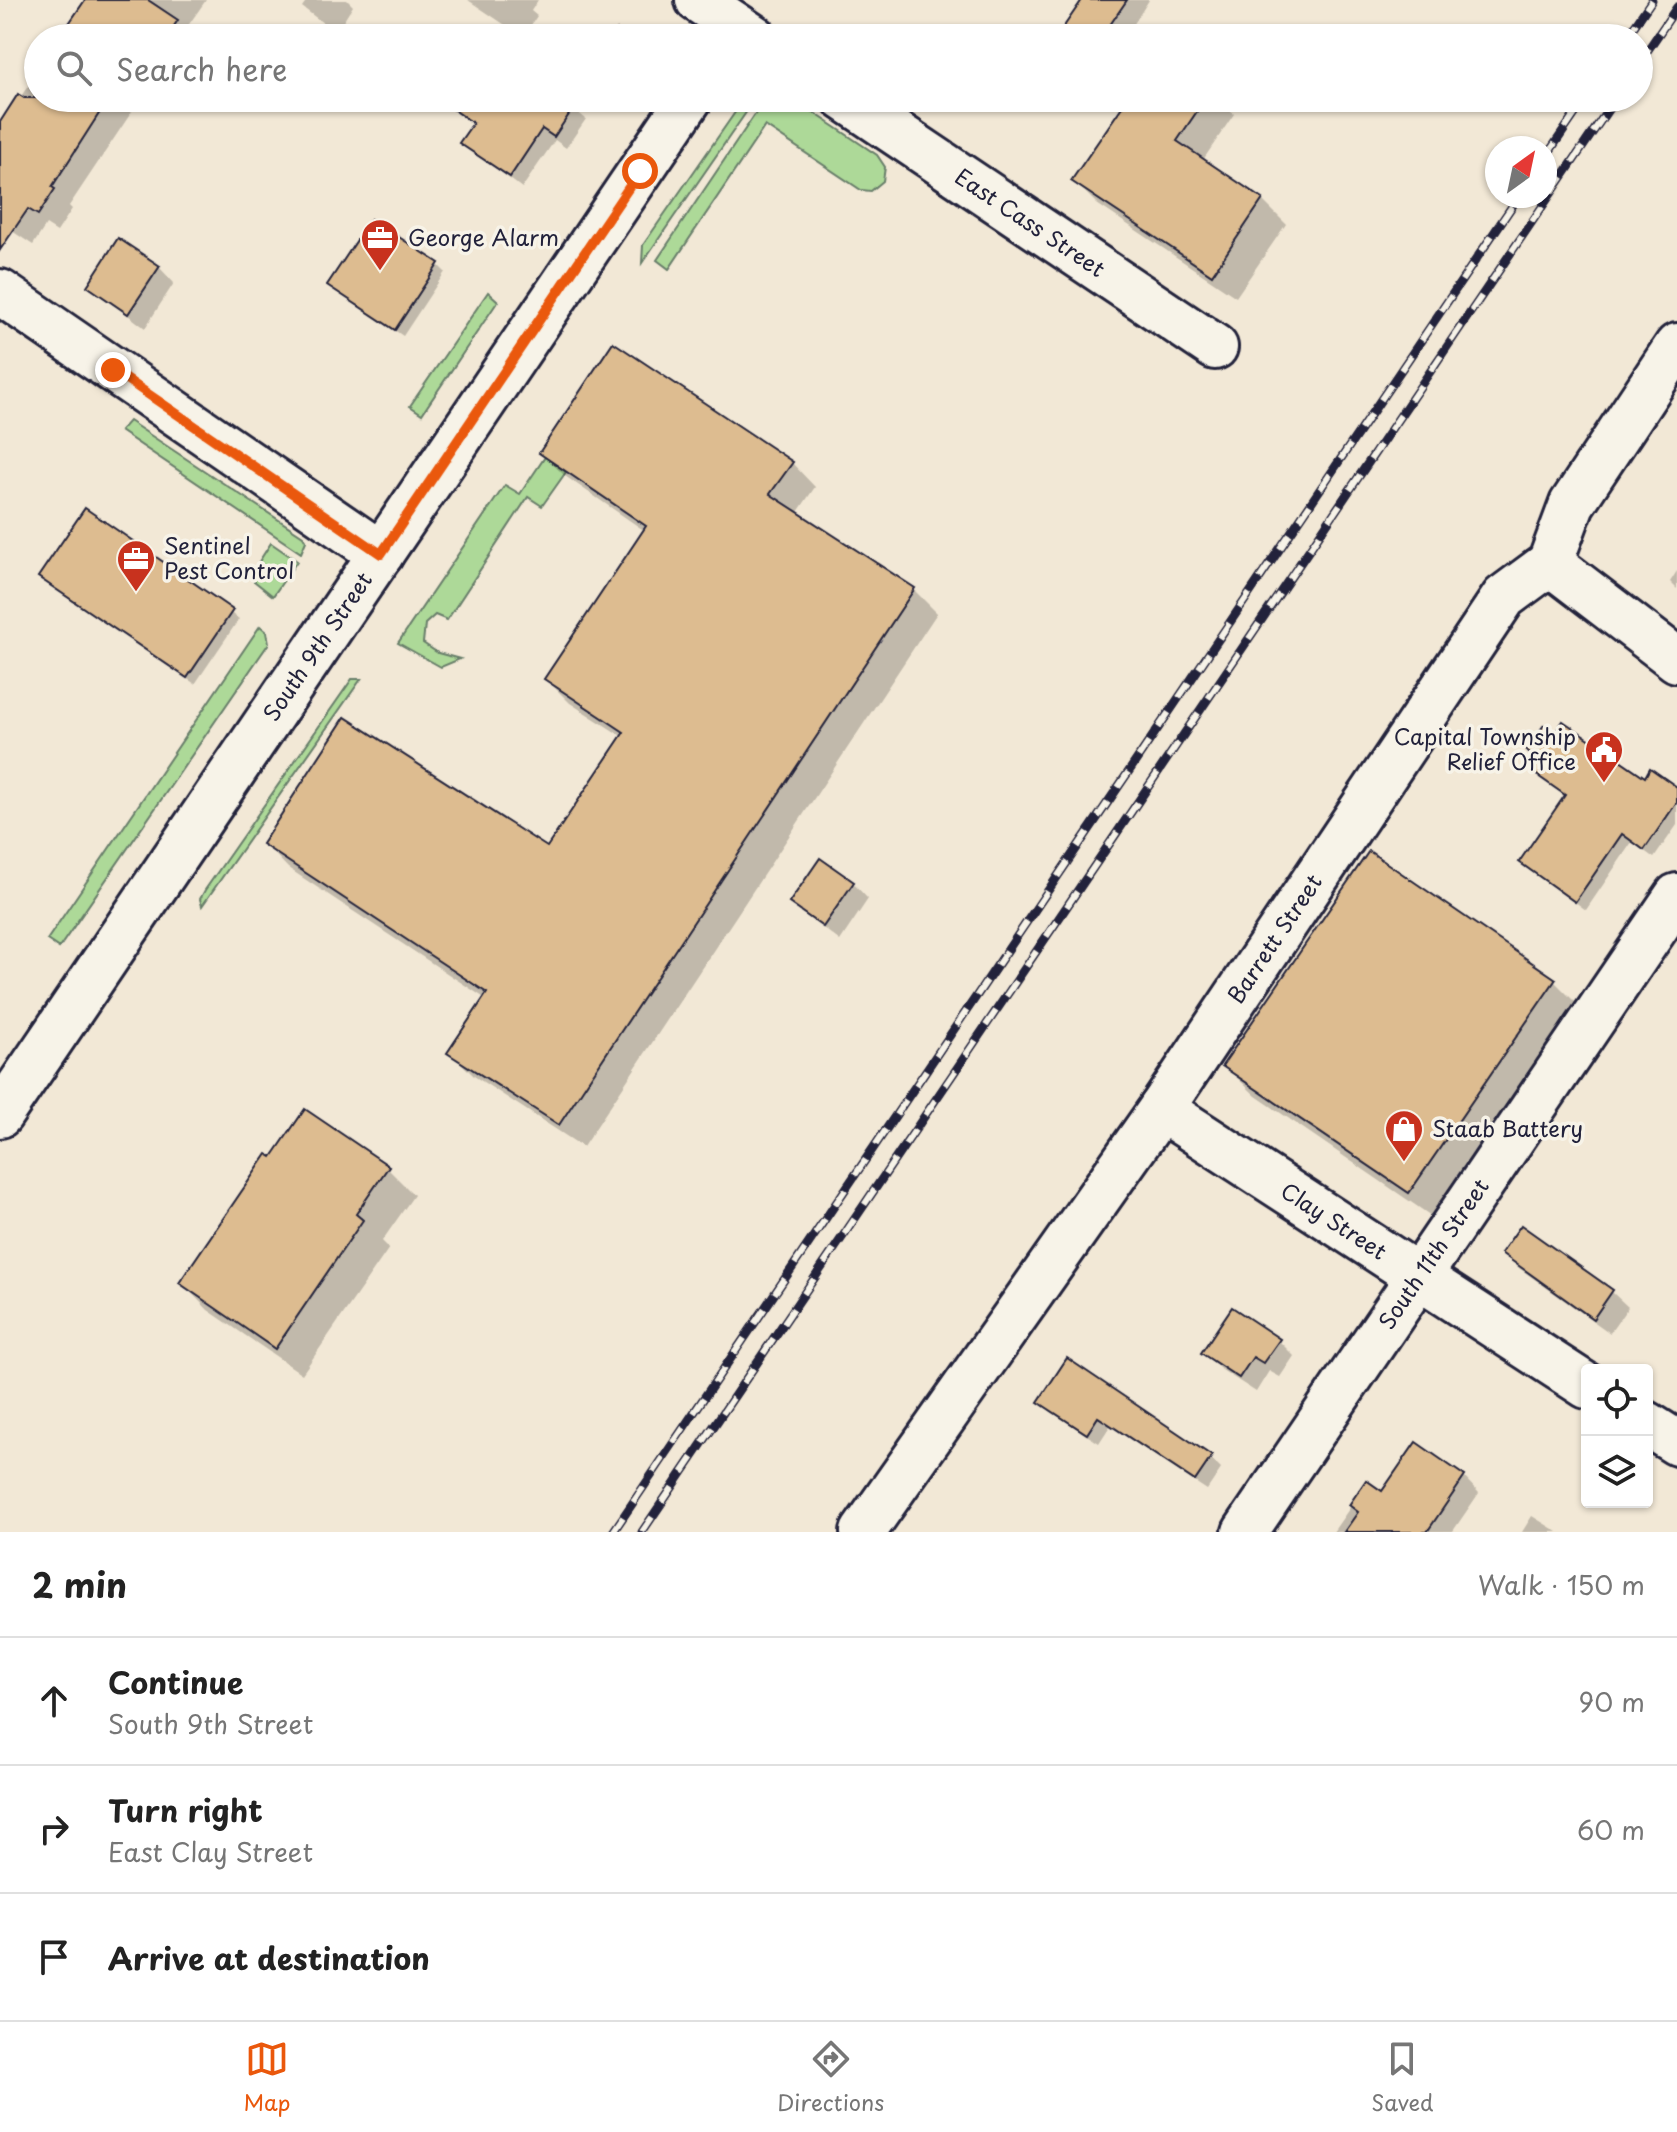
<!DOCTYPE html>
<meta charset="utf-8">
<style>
:root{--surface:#fff;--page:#f2f2f2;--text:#222;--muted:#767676;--line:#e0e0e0;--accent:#ea580c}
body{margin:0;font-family:"Playpen Sans",sans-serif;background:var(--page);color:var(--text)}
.controls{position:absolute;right:24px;bottom:24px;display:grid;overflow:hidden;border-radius:8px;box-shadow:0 2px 6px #0004}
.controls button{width:72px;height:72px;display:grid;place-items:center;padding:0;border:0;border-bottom:2px solid var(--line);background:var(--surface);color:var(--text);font:40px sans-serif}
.compass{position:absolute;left:1485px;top:136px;width:72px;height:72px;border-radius:50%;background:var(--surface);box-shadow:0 2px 6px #0004;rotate:33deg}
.stop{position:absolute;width:24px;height:24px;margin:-18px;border:6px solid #ea580c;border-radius:50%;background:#fff}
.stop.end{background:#ea580c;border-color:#fff;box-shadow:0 2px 8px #0008}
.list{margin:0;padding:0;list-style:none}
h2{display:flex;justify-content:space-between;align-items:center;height:104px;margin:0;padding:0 32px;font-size:34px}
h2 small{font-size:26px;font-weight:400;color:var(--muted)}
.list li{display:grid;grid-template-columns:52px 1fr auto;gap:24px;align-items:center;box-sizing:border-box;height:128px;padding:0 32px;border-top:2px solid var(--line)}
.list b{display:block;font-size:30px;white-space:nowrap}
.list p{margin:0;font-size:26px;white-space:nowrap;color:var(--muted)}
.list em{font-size:26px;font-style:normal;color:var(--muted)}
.icon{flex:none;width:44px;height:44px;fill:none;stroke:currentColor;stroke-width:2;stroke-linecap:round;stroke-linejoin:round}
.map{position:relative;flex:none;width:1677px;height:1532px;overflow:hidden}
.search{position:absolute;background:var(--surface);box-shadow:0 2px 6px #0004;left:24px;right:24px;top:24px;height:88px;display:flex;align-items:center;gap:20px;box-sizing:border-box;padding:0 28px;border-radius:44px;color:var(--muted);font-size:30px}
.sheet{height:488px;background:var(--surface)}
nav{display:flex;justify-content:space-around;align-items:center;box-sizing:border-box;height:112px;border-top:2px solid var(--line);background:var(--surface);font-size:22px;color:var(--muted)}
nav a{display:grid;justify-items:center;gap:4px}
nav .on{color:var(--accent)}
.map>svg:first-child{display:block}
</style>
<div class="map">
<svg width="1677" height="1532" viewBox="0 0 1677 1532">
<rect width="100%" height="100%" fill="#f2e8d6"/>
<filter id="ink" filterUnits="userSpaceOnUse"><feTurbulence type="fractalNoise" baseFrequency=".0125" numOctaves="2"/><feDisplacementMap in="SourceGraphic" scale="16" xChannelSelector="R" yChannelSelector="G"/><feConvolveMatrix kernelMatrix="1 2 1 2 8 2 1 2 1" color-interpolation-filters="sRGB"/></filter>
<g filter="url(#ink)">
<g fill="#add998" stroke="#687e6a" stroke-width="2">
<polygon points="745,98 756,98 642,263 643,245"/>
<polygon points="766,98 792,98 877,155 885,167 883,181 871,191 861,190 765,126 669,269 657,260"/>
<polygon points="488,292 498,301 422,414 410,406"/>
<polygon points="129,421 303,536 306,541 301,553 120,431"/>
<polygon points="545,457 566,472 542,506 528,497 447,620 435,615 425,624 423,643 438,653 460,659 441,667 398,643 505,485 520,494"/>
<polygon points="271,543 297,561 273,596 249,577"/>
<polygon points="260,626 267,632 269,643 59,948 47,940"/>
<polygon points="352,679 361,679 202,906 200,899 205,890"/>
</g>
<g fill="#0003">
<polygon points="86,0 206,0 185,30 193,38 62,38"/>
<polygon points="307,0 347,0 353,6 336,33 302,7"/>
<polygon points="468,0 538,0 531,11 537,16 523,37"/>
<polygon points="1084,0 1149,0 1125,38 1058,38"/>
<polygon points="617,28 631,38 610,38"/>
<polygon points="38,72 38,98 141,98 69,206 72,209 57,232 46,225 33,245 0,223 0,126"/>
<polygon points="445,98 560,98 586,119 566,148 555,140 522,188 462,143 474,125 455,112"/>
<polygon points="609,98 622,98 618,104"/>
<polygon points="1130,98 1218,98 1234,114 1203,160 1262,200 1286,224 1236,297 1097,204 1074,181"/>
<polygon points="438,265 445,272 403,336 330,285"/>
<polygon points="159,267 174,283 145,328 90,286"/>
<polygon points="541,453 792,463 815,487 798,512 913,589 937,613 583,1147 474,1076 450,1052 486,999 288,868 265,844 547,850 623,737 570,703 546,679 645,531 565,476"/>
<polygon points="85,511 239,619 195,684 40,577"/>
<polygon points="1677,571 1677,589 1670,582"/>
<polygon points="1529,749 1677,789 1677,825 1654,858 1632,842 1586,910 1521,862 1567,797 1531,769 1538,759"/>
<polygon points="853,883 868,899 840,941 791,903"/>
<polygon points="1554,981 1585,1012 1440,1222 1256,1096 1225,1066"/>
<polygon points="272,1159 387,1168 414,1195 382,1241 389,1248 302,1374 208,1310 182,1283"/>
<polygon points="1522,1228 1612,1292 1628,1307 1610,1333 1519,1268 1504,1253"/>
<polygon points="1278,1340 1294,1356 1280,1377 1269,1371 1256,1392 1219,1368 1204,1353"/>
<polygon points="1067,1361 1210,1458 1221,1469 1207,1490 1110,1426 1099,1443 1051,1412 1040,1401"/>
<polygon points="1464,1477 1479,1493 1453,1531 1333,1532 1367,1483 1382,1494"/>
<polygon points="1532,1516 1558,1532 1522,1532"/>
</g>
<g fill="#ddbc90" stroke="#22223b" stroke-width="2">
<polygon points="85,0 148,0 178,20 166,38 59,38"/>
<polygon points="1082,0 1127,0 1101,38 1056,38"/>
<polygon points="18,94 24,98 109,98 52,187 55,189 38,215 28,209 0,250 0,122"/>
<polygon points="437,98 580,98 554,137 542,129 510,177 459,143 473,123"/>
<polygon points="1128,98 1206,98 1177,141 1263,199 1212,275 1071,181"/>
<polygon points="371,219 439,263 395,330 327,285"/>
<polygon points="118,238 160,266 128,314 87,286"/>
<polygon points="613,342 793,462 770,494 915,588 559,1125 447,1053 487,993 262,844 345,717 547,847 624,732 544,679 646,526 539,453"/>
<polygon points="85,508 233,610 187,678 38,577"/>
<polygon points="1563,721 1645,777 1650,768 1677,787 1677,802 1644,850 1622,834 1575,902 1519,862 1565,795 1528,769 1537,757 1526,750 1544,725 1555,733"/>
<polygon points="1369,851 1556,979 1409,1193 1222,1066"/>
<polygon points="820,858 854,882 823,927 789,903"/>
<polygon points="305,1109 389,1166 356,1214 363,1220 275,1349 179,1283 267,1154 272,1157"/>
<polygon points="1521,1225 1613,1290 1593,1319 1501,1253"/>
<polygon points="1232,1307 1280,1339 1263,1363 1253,1357 1239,1378 1201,1353"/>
<polygon points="1067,1358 1212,1456 1195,1481 1098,1417 1087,1434 1038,1402"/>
<polygon points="1416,1442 1465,1476 1427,1532 1344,1532 1358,1512 1349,1505 1366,1480 1382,1491"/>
</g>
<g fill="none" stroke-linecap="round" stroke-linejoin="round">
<defs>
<g id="minor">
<polyline points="698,0 755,38"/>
<path id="s1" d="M844,98L1215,347"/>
<polyline points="0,292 381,554"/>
<polyline points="1550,563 1677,660"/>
<path id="s2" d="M1161,1109L1587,1386"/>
<path id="s3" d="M0,1115L690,98"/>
<polyline points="1647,1424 1677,1443"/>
<path id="s4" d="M863,1532L1161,1109L1504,597L1550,563L1572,504L1677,346"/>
<path id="s5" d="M1245,1532L1677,896"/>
</g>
</defs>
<use href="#minor" stroke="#22223b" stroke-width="50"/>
<use href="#minor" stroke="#f7f3e8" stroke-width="44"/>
<defs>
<g id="rail">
<polyline points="1626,38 1652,0"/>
<polyline points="1639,63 1677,7"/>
<polyline points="1545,158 1586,98"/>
<polyline points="613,1532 1519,196"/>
<polyline points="642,1532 1616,98"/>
</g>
</defs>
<use href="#rail" stroke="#22223b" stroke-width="9"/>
<use href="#rail" stroke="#f7f3e8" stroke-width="6" stroke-dasharray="18" stroke-linecap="butt"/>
</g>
</g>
<g fill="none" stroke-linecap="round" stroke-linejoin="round" filter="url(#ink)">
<polyline stroke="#ea580c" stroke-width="10" points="113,370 381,554 640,171"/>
</g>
<defs>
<symbol id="office-pin" viewBox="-11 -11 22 30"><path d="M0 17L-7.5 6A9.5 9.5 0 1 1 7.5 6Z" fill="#c8321e" stroke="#f7f3e8"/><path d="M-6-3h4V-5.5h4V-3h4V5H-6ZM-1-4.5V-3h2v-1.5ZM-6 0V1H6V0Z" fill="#fff"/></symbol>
<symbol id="civic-pin" viewBox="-11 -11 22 30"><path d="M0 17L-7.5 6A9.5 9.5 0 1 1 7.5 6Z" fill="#c8321e" stroke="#f7f3e8"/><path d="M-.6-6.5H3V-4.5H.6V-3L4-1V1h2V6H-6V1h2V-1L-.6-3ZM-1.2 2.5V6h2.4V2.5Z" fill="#fff"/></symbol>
<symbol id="shop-pin" viewBox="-11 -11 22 30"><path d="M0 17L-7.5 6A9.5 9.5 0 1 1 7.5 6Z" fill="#c8321e" stroke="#f7f3e8"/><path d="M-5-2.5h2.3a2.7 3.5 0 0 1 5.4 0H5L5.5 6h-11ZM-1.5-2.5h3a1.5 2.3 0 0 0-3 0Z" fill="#fff"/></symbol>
</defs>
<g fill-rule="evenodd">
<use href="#office-pin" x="358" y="216" width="44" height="60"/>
<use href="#office-pin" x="114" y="537" width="44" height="60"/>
<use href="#civic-pin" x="1582" y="728" width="44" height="60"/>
<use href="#shop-pin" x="1382" y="1107" width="44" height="60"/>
</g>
<g text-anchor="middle" stroke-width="7" stroke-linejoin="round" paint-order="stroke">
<g font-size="22" fill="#22223b" stroke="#f7f3e8">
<text dy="8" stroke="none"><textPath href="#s1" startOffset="224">East Cass Street</textPath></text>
<text dy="8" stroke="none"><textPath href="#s3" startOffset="566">South 9th Street</textPath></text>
<text dy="8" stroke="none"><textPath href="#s4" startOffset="722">Barrett Street</textPath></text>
<text dy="8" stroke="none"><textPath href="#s2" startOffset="206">Clay Street</textPath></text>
<text dy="8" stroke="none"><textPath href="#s5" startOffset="336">South 11th Street</textPath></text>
</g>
<g font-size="22" fill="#22223b" stroke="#f7f3e8" text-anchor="start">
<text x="408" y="246">George Alarm</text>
<text x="164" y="554">Sentinel<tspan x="164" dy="25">Pest Control</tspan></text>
<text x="1576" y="745" text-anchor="end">Capital Township<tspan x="1576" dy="25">Relief Office</tspan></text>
<text x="1432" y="1137">Staab Battery</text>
</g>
</g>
</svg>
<div class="controls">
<button><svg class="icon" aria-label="locate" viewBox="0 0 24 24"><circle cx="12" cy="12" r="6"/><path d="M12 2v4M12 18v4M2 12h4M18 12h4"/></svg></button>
<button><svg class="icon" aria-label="layers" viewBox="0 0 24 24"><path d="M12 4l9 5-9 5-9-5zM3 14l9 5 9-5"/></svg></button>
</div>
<svg class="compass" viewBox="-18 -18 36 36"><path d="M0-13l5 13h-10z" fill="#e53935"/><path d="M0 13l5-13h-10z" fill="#767676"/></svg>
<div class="stop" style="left:640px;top:171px"></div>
<div class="stop end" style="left:113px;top:370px"></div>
<div class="search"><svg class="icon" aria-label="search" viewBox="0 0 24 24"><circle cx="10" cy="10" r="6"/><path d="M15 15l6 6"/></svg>Search here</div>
</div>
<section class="sheet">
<h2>2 min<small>Walk · 150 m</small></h2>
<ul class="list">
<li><svg class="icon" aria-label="ahead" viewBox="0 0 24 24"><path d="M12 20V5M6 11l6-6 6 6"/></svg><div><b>Continue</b><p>South 9th Street</p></div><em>90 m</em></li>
<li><svg class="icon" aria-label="right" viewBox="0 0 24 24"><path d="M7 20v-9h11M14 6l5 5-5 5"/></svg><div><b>Turn right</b><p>East Clay Street</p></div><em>60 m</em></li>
<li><svg class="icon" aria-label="arrive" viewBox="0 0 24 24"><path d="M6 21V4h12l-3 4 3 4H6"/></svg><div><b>Arrive at destination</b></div></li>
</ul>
</section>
<nav>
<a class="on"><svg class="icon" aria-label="map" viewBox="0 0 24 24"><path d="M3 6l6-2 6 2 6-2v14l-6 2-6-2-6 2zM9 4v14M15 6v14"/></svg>Map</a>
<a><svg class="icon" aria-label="directions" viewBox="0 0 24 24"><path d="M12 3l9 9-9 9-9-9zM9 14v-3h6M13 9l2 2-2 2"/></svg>Directions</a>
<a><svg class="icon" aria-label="saved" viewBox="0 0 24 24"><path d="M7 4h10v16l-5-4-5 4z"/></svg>Saved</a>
</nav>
